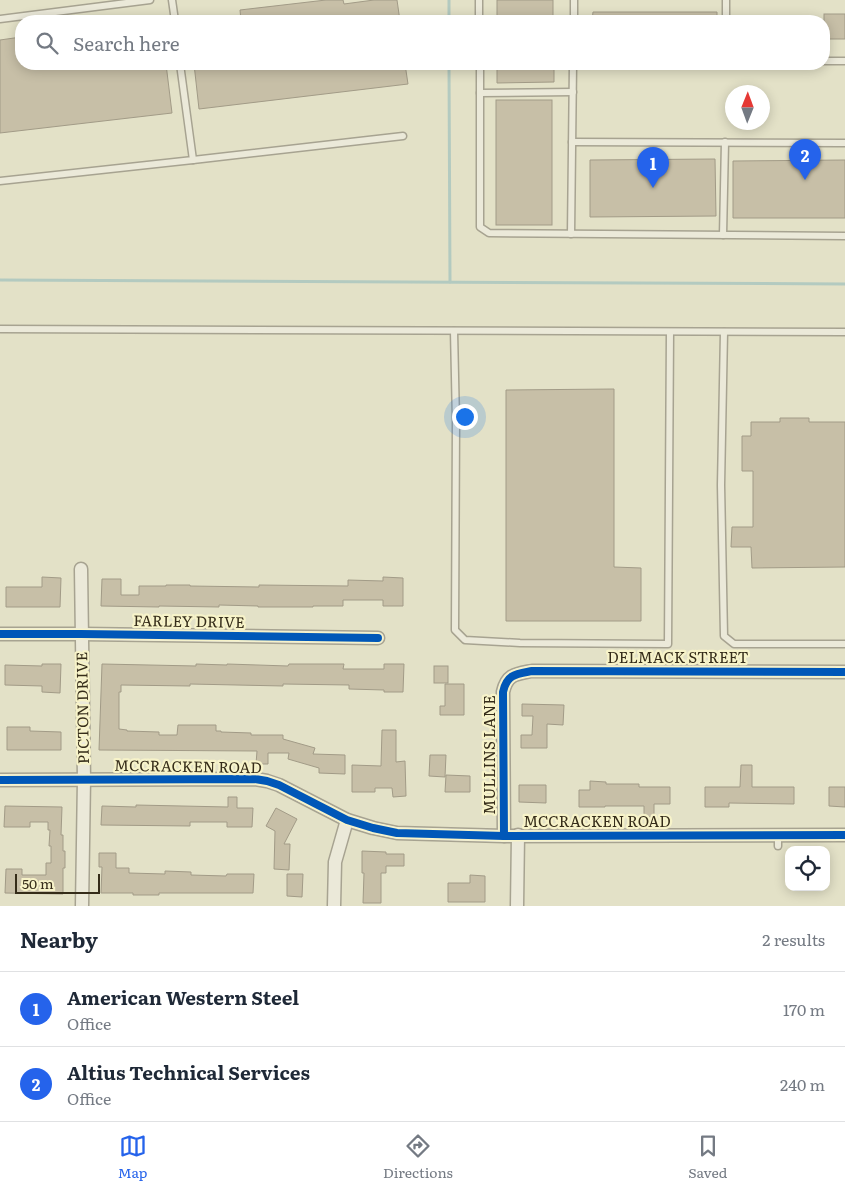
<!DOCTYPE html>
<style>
:root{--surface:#fff;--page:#f6f6f7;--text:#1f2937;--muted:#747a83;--line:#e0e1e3;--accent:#2563eb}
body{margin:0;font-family:Literata,serif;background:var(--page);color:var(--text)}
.controls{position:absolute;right:15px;bottom:15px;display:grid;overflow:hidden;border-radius:10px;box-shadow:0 2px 12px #0003}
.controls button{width:45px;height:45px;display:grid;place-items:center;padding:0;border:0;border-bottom:1px solid var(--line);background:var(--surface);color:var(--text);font:25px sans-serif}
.compass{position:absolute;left:725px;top:85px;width:45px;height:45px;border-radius:50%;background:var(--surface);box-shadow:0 2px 12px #0003;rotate:1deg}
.scale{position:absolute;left:15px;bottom:12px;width:85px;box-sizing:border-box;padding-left:5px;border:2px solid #352c19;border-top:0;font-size:14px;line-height:18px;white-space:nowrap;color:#352c19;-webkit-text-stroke:4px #f7f3c9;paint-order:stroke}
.you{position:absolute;left:464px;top:416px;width:18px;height:18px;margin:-12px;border:4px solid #fff;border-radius:50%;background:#1a73e8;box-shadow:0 0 0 8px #1a73e833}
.badge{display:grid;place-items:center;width:32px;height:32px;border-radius:50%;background:var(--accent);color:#fff;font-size:16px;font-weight:700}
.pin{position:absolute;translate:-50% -41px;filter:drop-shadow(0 1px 2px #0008)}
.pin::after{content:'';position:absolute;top:26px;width:18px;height:15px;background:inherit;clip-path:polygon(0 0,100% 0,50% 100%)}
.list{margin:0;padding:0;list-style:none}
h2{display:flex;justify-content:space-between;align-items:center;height:65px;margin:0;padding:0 20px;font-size:21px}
h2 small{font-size:16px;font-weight:400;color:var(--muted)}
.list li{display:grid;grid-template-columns:32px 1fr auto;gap:15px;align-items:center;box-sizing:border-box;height:75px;padding:0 20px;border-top:1px solid var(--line)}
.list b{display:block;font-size:19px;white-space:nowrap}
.list p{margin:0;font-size:16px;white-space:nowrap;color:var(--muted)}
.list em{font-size:16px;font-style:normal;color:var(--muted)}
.icon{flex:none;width:28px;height:28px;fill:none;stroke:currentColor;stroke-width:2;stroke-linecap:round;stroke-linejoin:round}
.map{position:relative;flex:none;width:845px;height:906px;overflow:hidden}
.search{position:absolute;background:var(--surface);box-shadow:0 2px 12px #0003;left:15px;right:15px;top:15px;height:55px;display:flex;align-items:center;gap:12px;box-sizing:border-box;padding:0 18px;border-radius:20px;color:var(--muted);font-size:19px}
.sheet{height:215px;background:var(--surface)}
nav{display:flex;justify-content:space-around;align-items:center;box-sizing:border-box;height:70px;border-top:1px solid var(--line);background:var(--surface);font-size:14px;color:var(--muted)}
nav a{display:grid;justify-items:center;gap:2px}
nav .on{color:var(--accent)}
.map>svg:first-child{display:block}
</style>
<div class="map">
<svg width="845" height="906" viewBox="0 0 845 906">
<rect width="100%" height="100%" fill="#e3e1c7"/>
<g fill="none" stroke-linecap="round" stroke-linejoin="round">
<g stroke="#b3cac0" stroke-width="3">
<polyline points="449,0 449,21"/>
<polyline points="449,64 450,282"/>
<polyline points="0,280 845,284"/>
</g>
</g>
<g fill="#c7bfa7" stroke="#a29b87">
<polygon points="326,0 343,0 344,4 374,0 397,0 400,21 241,21 240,10"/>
<rect x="497" y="0" width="56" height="21"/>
<polygon points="593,12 717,12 717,21 592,21"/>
<rect x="824" y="14" width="21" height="25"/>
<polygon points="21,37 21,64 166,64 172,113 0,133 0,40"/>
<polygon points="194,64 405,64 408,84 199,109"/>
<polygon points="497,64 554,64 554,82 497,83"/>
<rect x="496" y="100" width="56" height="125"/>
<polygon points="715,159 716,216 590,217 590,160"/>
<polygon points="845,160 845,218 733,218 733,161"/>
<polygon points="614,389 614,567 641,568 641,621 506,621 506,390"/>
<polygon points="780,418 809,418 809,422 845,422 845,567 752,568 751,547 731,547 732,527 753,527 753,471 742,471 742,436 751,436 751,422 780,422"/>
<polygon points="42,577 61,578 60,607 6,607 6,587 42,587"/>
<polygon points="383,577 403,578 403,606 383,606 383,600 343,600 343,606 313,606 313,607 258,607 258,606 219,605 219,607 159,606 159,607 101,606 102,579 121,579 121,595 139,595 139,586 166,586 166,585 190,585 190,586 259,587 259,585 348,586 348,580 383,581"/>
<polygon points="42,664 61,664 60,693 42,692 42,686 5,685 5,665 42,666"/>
<polygon points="102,664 196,666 196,664 227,665 227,664 288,666 289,664 344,664 343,669 384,669 384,664 404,664 403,692 384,692 384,690 349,689 349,685 283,684 283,686 190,684 190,686 121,685 121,692 119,692 119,729 127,730 127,731 159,732 159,735 177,735 178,725 216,725 216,731 221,731 221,732 251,733 251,735 283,735 283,739 315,748 313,754 345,755 345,774 319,773 319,768 288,759 289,753 268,753 268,764 256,764 257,751 99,750"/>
<rect x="434" y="666" width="14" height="17"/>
<polygon points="445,684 464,684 464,715 440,715 440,706 445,706"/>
<polygon points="522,704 564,705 563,725 547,724 547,748 521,748 521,735 532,735 533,716 522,716"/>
<polygon points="7,727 30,727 30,731 61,732 61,750 7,750"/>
<polygon points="382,730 396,730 396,762 405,761 406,796 393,797 392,788 375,788 375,792 352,792 352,765 381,766"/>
<polygon points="430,755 446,755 445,777 429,776"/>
<polygon points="741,765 752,765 752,787 794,787 794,804 729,803 729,807 705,807 705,787 740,787"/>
<polygon points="446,775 470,776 470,792 445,792"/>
<polygon points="590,781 606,782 606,784 639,784 639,787 670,787 670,804 654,804 654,817 644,817 644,806 605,806 605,807 579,807 579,790 590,790"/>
<polygon points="519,785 546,785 546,803 519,802"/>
<polygon points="829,787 845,787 845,807 829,806"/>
<polygon points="228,797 237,797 237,808 253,808 252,827 227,827 227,822 190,822 190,826 101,825 102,806 136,807 136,805 228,807"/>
<polygon points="5,806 62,807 61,835 63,835 63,851 65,851 65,868 63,868 63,894 5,893 6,869 22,869 22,875 46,875 46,863 51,863 51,846 49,846 50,830 48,830 48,822 30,822 30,827 4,827"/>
<polygon points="276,808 297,819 284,844 290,844 289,870 274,869 275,831 266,826"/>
<polygon points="362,851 386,852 386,854 404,854 404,866 386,866 386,873 381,873 381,903 363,903 364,873 362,873"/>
<polygon points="99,853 116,853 116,868 129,868 129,873 165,874 165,871 191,872 191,875 226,876 227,874 254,874 253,893 159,893 159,895 133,895 133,893 101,893 102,867 99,867"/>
<polygon points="287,874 303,874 302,897 287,896"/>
<polygon points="470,875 485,876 485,902 448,902 448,883 470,883"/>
</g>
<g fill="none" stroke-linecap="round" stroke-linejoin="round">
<defs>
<g id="service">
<polyline points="172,0 175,21"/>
<polyline points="479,0 479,21"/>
<polyline points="0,19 150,0"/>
<polyline points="574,21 574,0"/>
<polyline points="726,21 726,0"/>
<polyline points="824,61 845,61"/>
<polyline points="480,64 480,227 489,233 845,236"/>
<polyline points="480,93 573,92"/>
<polyline points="572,142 845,143"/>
<polyline points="193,160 403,136"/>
<polyline points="0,181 193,160 180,64"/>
<polyline points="571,234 573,64"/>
<polyline points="723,235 725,142"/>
<polyline points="0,329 845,332"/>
<polyline points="454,331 456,422 455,630 465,640 520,643 668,644 670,332"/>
<polyline points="724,332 721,485 724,636 734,644 845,644"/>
<polyline points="778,846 778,836"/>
</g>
<g id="minor">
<polyline points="81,569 84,779 82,906"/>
<polyline points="0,634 81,634 378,638"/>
<polyline points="0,780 255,779 267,781 279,785 347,820 373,828 397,833 504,836 845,835"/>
<path d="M504,836L503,692C507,674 516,674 532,671L845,672"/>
<polyline points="334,906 335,862 347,820"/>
<polyline points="517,906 518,835"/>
</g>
</defs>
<use href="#service" stroke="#a7a391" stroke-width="9"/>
<use href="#minor" stroke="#a7a391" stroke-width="15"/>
<use href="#service" stroke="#ebe9d9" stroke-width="6"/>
<use href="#minor" stroke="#ebe9d9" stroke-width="12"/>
<defs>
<g id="cycleway">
<polyline points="0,634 81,634 378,638"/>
<polyline points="0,780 255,779 267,781 279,785 347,820 373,828 397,833 504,836 845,835"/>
<path d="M504,836L503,692C507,674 516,674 532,671L845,672"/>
</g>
</defs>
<use href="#cycleway" stroke="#f7f3c9" stroke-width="11"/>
<use href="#cycleway" stroke="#0057b8" stroke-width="8"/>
</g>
<g text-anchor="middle" stroke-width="4.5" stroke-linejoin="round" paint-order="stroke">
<g font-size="15" fill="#352c19" stroke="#f7f3c9">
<text transform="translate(189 622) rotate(1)" y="5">FARLEY DRIVE</text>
<text x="678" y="663">DELMACK STREET</text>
<text transform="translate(83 708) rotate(-91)" y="5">PICTON DRIVE</text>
<text transform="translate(490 755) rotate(-90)" y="5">MULLINS LANE</text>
<text transform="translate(188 767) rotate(1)" y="5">MCCRACKEN ROAD</text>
<text x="597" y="827">MCCRACKEN ROAD</text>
</g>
</g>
</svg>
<div class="controls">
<button><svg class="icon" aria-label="locate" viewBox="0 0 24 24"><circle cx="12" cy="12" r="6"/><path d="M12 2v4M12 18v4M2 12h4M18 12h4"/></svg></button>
</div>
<svg class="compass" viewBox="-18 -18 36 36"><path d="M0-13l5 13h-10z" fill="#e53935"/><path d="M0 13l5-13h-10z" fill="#747a83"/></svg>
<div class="scale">50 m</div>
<div class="you"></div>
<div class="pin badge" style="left:653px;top:188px">1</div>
<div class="pin badge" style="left:805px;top:180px">2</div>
<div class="search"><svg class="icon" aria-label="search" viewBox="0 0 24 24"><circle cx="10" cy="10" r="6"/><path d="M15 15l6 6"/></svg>Search here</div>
</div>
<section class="sheet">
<h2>Nearby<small>2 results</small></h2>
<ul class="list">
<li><span class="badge">1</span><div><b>American Western Steel</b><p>Office</p></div><em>170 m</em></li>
<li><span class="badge">2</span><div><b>Altius Technical Services</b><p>Office</p></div><em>240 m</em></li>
</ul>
</section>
<nav>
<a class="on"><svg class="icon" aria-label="map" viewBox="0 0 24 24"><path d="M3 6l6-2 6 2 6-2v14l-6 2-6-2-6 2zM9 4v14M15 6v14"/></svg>Map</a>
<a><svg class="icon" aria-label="directions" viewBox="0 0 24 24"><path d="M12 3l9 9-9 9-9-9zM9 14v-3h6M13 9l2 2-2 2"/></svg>Directions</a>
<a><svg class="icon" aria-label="saved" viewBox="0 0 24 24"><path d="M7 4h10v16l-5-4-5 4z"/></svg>Saved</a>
</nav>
